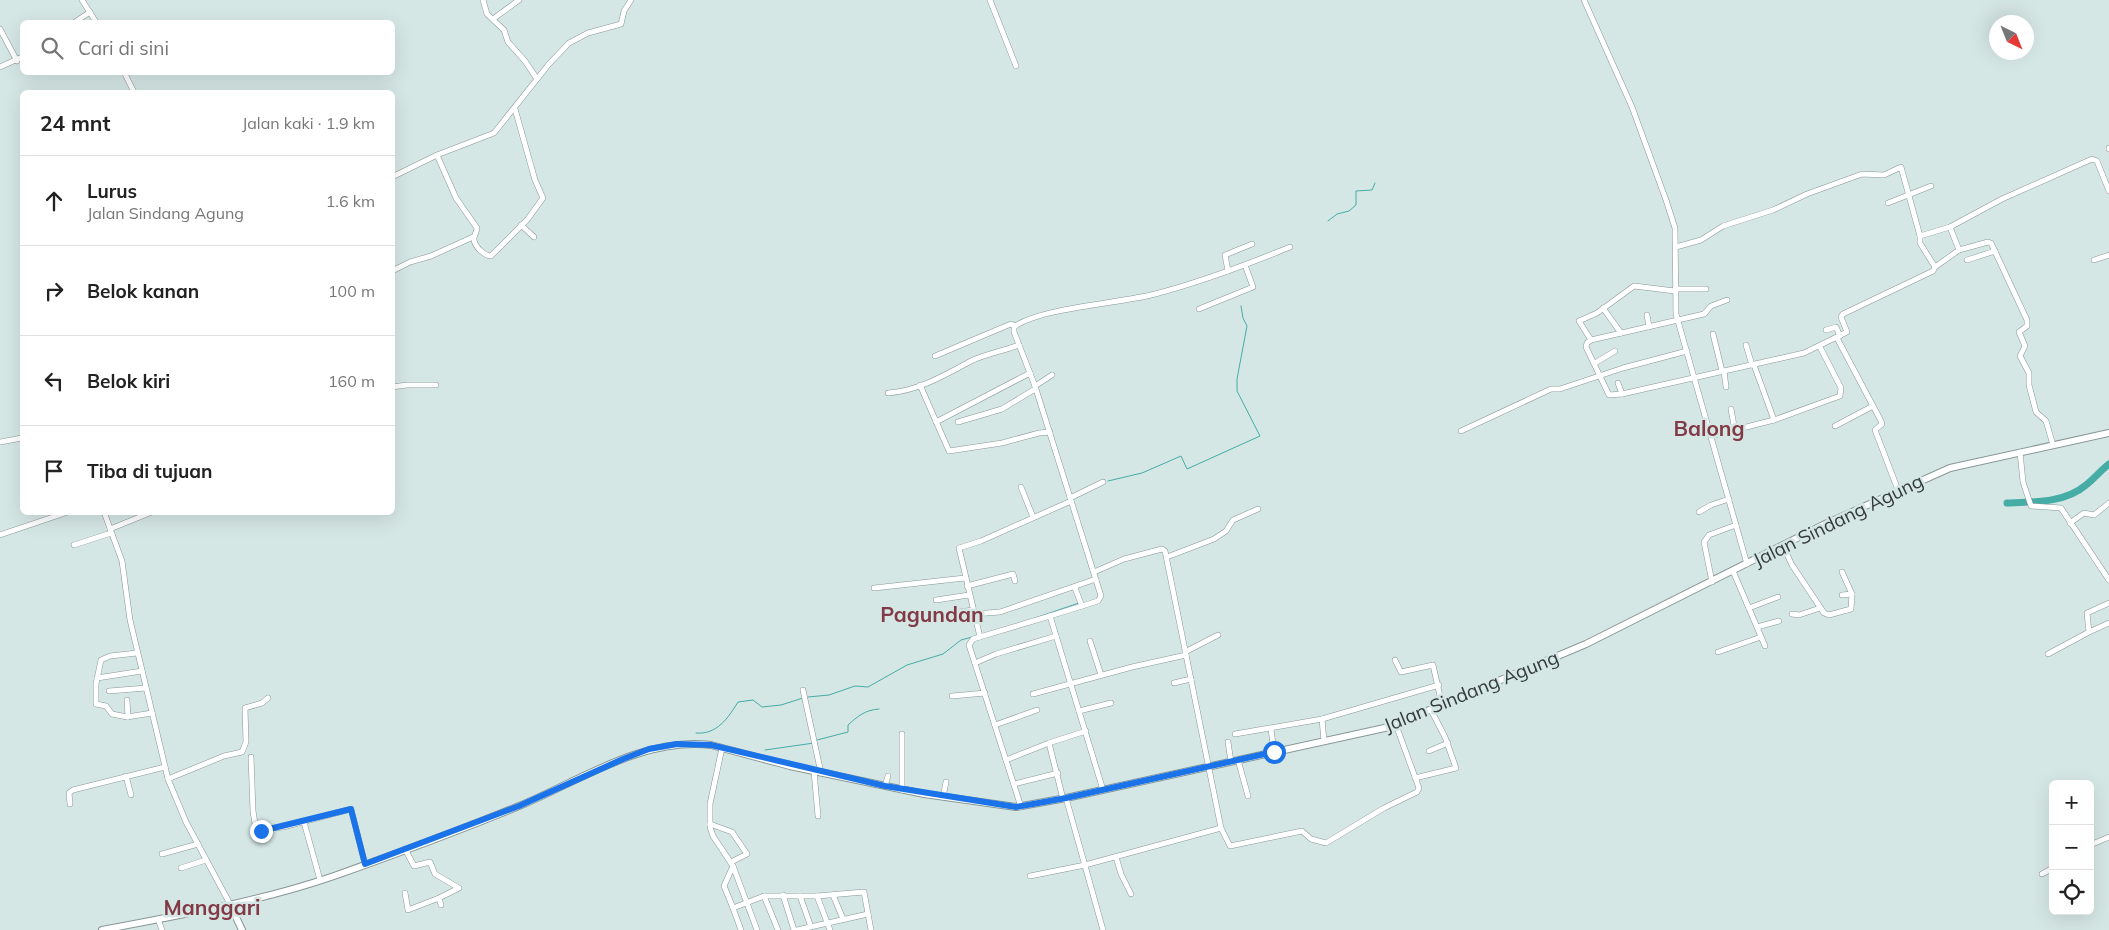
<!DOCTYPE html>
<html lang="id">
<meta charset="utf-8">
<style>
:root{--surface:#fff;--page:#f6f6f6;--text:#222;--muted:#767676;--line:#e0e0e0}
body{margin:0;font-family:Mulish,sans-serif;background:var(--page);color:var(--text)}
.controls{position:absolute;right:15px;bottom:15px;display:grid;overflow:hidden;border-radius:8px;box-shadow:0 5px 20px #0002}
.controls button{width:45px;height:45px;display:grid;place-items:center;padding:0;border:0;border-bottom:1px solid var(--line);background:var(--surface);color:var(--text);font:25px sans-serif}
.compass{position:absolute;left:1989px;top:15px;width:45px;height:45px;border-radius:50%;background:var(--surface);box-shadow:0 5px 20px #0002;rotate:137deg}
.stop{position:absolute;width:15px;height:15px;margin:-11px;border:4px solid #1a73e8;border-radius:50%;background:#fff}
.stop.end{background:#1a73e8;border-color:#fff;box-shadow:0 1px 5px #0008}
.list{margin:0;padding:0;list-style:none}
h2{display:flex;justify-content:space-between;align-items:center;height:65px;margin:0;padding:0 20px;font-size:21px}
h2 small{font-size:16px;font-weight:400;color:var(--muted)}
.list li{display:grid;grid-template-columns:32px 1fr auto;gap:15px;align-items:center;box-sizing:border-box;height:90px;padding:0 20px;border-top:1px solid var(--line)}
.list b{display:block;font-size:19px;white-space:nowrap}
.list p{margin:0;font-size:16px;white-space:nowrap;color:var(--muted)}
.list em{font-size:16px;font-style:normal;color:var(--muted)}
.icon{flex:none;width:28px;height:28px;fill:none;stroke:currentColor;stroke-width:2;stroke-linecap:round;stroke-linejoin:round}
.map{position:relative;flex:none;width:2109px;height:930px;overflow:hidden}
.search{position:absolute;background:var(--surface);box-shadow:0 5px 20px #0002;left:20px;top:20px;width:375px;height:55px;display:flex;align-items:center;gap:12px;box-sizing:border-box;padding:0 18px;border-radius:8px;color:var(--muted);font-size:19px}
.panel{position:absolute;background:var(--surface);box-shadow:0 5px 20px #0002;left:20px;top:90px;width:375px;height:425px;border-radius:8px}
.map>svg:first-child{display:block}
</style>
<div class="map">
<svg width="2109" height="930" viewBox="0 0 2109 930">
<rect width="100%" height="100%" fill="#d5e7e5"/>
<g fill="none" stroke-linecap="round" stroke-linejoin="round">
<g stroke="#45aca6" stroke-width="1">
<polyline points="1328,221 1337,214 1349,211 1356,205 1356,191 1372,190 1375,183"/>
<polyline points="1108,481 1142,473 1181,456 1187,469 1260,436 1237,391 1237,379 1247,326 1243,318 1241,306"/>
<polyline points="1035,618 1079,603"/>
<polyline points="808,697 829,695 855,686 868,687 907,665 943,654 961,640 976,636"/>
<path d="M696,733C717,735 728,718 738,702L753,700L762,707L781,705L803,698"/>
<path d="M817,740L848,732V725C858,716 865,710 879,709"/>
<polyline points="765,750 814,743"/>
</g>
<path stroke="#45aca6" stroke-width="7" d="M2007,503C2034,502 2065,503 2086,485C2094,479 2101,470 2109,464"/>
<defs>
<g id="minor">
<polyline points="82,0 96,22"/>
<polyline points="483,0 487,14 504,30 508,42 525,61 537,79"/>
<polyline points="990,0 1016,66"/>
<polyline points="1584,0 1632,107 1666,200 1675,228 1676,314 1747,564"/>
<polyline points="493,19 519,0"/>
<polyline points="75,22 90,12"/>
<polyline points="0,29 17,61"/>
<polyline points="0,67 22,57"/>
<polyline points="124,72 134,92"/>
<polyline points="2109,148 2109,149"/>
<path d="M437,155L456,198L477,228C477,232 473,237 474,240C475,247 485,256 491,256L527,220L543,198L535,180L515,109"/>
<polyline points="392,177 437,155 494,133 549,64 569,43 588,33 621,24 624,11 631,0"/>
<polyline points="1888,203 1931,186"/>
<polyline points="521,225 534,237"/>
<polyline points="1950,227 2002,199 2092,159 2097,161 2109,191"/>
<polyline points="1676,247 1701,240 1723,226 1773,210 1807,194 1862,174 1884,175 1901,167 1920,236 1950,227 1959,250 1988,242 1991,243 2027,320 2027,326 2019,332 2025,346 2020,356 2029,373 2029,385 2036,412 2046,421 2053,445"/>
<polyline points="1967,260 1995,251"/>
<polyline points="2094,260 2109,255"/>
<polyline points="1935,267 1959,250"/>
<polyline points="392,271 410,262 431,256 473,237"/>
<polyline points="1228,271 1225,255 1252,244"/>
<polyline points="1675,289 1706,289"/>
<polyline points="1675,291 1634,286 1597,313 1579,321 1591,340 1704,314 1711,306 1727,300"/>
<polyline points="1603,308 1621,333"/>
<polyline points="1199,309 1253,287 1245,265"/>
<polyline points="1647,315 1649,327"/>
<polyline points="1826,330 1836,327 1840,336"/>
<polyline points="1713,334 1722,371"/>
<polyline points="1837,338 1881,421 1882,424 1875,430 1898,490"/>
<polyline points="1591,340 1587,343 1586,347 1609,395 1622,394 1804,353 1847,332 1841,317 1843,314 1933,271 1935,267 1920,243 1920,236"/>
<polyline points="1746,345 1752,365"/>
<polyline points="935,356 1006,326 1011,324 1015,326"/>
<polyline points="1595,363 1615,351"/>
<polyline points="1754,365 1774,420"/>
<polyline points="1724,371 1726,387"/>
<polyline points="1618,383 1622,394"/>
<polyline points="920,385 949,451 1002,443 1039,433 1050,432"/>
<polyline points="1035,386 1052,375"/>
<polyline points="392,387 407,385 436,385"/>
<path d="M888,393C918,391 945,375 971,361C986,354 1003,351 1019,345"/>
<polyline points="1731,409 1735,431"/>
<polyline points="936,422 1030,373"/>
<polyline points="958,422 1002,409 1035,389"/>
<polyline points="1835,426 1873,406"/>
<polyline points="1461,431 1551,389 1560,389 1623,368 1687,351"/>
<polyline points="1711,436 1774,420 1840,396 1841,388 1820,347"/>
<polyline points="0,442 22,438"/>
<polyline points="2020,452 2023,482 2031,506 2061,508 2109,580"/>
<polyline points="1021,487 1033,517"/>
<polyline points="1070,498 1103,482"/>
<polyline points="104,512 122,561 130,620 168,779 186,822 230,904"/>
<polyline points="1699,512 1711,505 1729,499"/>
<polyline points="2070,523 2084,513 2094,515 2109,503"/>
<polyline points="110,529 152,512"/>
<polyline points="0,535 68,512"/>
<polyline points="74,545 111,533"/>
<polyline points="1783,546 1792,565 1824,613 1829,615 1851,609 1852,594"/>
<polyline points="1167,557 1214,539 1226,531 1233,520 1258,509"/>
<polyline points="1733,571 1765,646"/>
<polyline points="1712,582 1704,542 1709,535 1736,525"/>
<polyline points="967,586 1013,574 1015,581"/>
<polyline points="874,588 965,578"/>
<polyline points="1075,588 1082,606"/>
<polyline points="1842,595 1852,594 1842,572"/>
<polyline points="936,600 969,595"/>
<polyline points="1749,608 1778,597"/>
<polyline points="946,614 973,610"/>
<polyline points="974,614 1000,612 1096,579"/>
<polyline points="1792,614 1799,615 1820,608"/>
<polyline points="1757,627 1779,621"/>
<polyline points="2089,632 2109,623"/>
<polyline points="980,637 959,548 981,541 1071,501"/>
<polyline points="1090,641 1101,675"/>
<polyline points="1185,652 1218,635"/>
<polyline points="1718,652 1761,637"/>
<polyline points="137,653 110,656 101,660 96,684 96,704 106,706 112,714 127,717 152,713"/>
<polyline points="2048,654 2089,632 2087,613 2109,603"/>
<polyline points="1395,660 1401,672 1433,665 1442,705"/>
<polyline points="975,663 996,654 1056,636"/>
<polyline points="97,678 142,671"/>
<polyline points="1174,683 1191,679"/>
<polyline points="803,690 821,773"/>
<polyline points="109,691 146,688"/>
<polyline points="1033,694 1132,667 1186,655"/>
<polyline points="952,696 985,693"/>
<polyline points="127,700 128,717"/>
<polyline points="1079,711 1111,703"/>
<polyline points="995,725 1037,710"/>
<polyline points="1271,729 1274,752"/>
<polyline points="902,734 902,790"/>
<polyline points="1235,734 1322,719"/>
<polyline points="1324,741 1322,719 1439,685"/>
<polyline points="1228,742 1231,762"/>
<polyline points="722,748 710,804 710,827 713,836 733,866 757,930"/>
<polyline points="1429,751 1448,743"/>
<polyline points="251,757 253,811 256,830 283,827 351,809 365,864"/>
<polyline points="1006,760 1049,743"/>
<polyline points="1238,760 1248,796"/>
<polyline points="814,771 818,816"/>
<polyline points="126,776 131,795"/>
<polyline points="1415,778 1456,768 1445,737 1431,710"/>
<polyline points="168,779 224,756 242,752 246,742 245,708 262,703 268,698"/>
<polyline points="1014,784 1058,773"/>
<polyline points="885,786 888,776"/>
<path d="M1103,790L1050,616L1098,601L1101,596L1035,386L1014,332V327C1038,308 1122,303 1155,294C1201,282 1246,265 1290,247"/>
<polyline points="943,797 946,782"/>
<polyline points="1066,798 1103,930"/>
<polyline points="1063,799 1049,743 1086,731"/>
<polyline points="70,804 69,793 73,790 165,767"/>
<polyline points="1021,807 969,645 973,639 1050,616"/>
<polyline points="304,822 320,880"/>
<polyline points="710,824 732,832 747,854 731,862"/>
<polyline points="1221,828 1230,846 1302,831 1311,839 1326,843 1384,808 1417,792 1419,788 1396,725"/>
<polyline points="2090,845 2109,837"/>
<polyline points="405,849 414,866 430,862 435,874 459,888 439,898 441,905"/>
<polyline points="162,854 198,844"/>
<polyline points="1116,857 1121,874 1131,894"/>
<polyline points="181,868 206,860"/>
<polyline points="2042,874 2053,868"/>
<polyline points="1030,876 1085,865 1221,828 1165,551 1162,549 1124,559 1094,572"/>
<polyline points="405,893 408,910 439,898"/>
<polyline points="783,895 794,930"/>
<polyline points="833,895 843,919"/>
<polyline points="764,896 778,930"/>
<polyline points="800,896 811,927"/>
<polyline points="817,896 864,892 871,930"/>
<polyline points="733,908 724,886 733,866"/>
<polyline points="158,919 162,930"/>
<polyline points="741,930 733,908 764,896 817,896 830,930"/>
<polyline points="797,930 868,914"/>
</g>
<g id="major">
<polyline points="230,904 242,930"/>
<path d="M102,930C179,915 259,902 334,876C396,854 458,831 519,806C580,781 642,737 711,745L790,766L924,794L1016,807L1066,798L1389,727L1586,644L1823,525L1950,468L2109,433"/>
</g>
</defs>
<use href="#minor" stroke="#879796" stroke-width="6"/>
<use href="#major" stroke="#879796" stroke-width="8"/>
<use href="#minor" stroke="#fff" stroke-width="5"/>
<use href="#major" stroke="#fff" stroke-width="6"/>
</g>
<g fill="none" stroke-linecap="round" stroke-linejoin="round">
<polyline stroke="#1a73e8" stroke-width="6" points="261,831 351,809 365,864 519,806 623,759 649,749 677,744 711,745 885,786 1016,807 1066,798 1274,752"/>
</g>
<g text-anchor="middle" stroke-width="5" stroke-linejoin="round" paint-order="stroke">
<g font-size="19" fill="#343b3b" stroke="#d5e7e5">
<text transform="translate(1838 520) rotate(-26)" y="7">Jalan Sindang Agung</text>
<text transform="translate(1471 691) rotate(-22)" y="7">Jalan Sindang Agung</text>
</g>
<g font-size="21" font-weight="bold" fill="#823a47" stroke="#d5e7e5">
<text x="1709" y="436">Balong</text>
<text x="932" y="622">Pagundan</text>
<text x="212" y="915">Manggari</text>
</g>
</g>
</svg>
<div class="controls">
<button>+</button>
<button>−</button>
<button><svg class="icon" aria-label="locate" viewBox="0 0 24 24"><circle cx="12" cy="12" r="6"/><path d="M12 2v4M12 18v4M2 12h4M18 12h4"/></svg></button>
</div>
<svg class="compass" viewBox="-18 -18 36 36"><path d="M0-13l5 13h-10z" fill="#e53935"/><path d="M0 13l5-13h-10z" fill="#767676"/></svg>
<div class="stop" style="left:1274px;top:752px"></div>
<div class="stop end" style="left:261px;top:831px"></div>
<div class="search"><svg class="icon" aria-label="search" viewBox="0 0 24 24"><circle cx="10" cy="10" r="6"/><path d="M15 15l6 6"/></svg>Cari di sini</div>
<section class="panel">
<h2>24 mnt<small>Jalan kaki · 1.9 km</small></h2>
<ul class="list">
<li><svg class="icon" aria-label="ahead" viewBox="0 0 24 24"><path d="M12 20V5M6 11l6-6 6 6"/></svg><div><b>Lurus</b><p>Jalan Sindang Agung</p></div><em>1.6 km</em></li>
<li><svg class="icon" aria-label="right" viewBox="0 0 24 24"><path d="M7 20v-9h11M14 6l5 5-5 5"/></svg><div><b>Belok kanan</b></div><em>100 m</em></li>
<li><svg class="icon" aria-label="left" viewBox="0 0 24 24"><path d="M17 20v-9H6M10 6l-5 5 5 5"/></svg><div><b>Belok kiri</b></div><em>160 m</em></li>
<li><svg class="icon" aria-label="arrive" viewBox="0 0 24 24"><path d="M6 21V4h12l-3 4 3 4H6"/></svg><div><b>Tiba di tujuan</b></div></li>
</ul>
</section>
</div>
